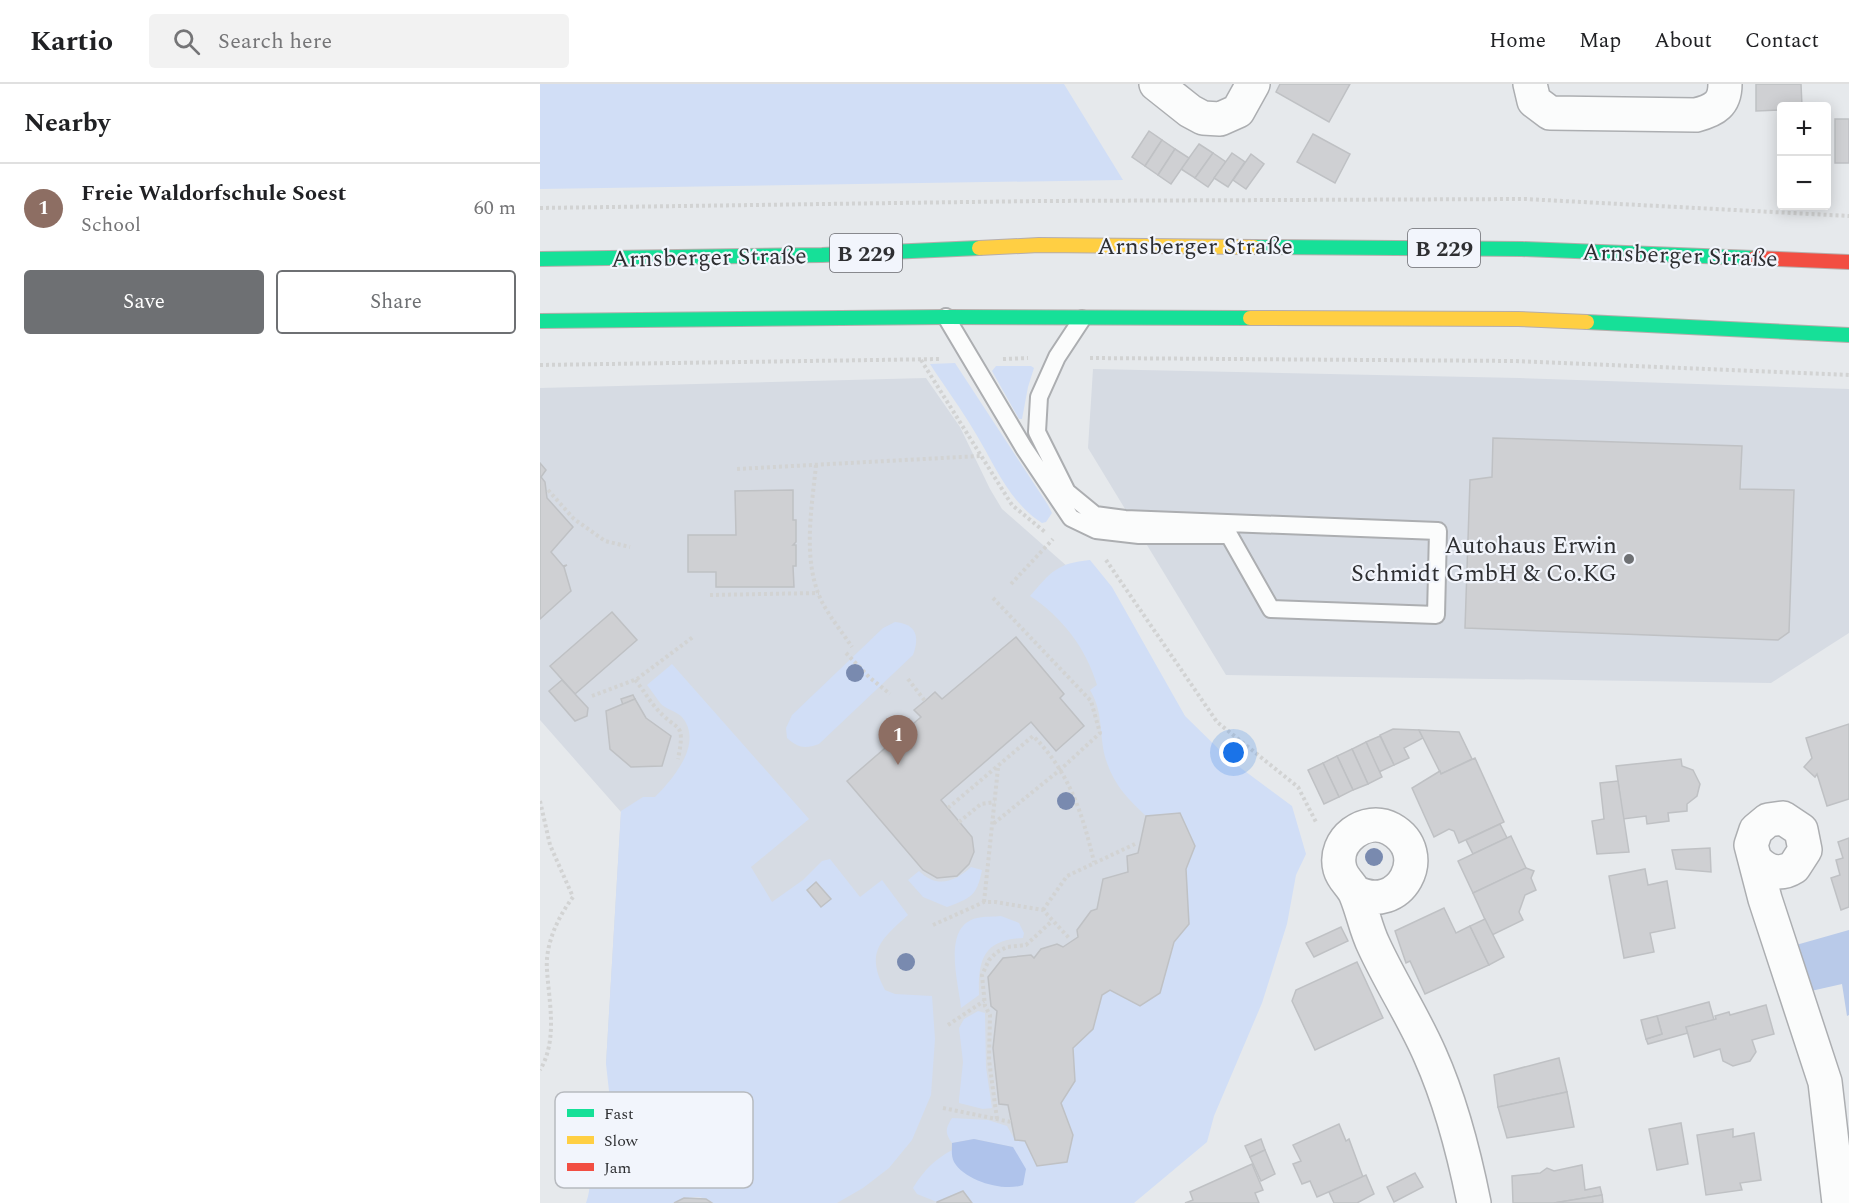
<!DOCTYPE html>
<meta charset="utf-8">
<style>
:root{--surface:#fff;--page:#f2f2f2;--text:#202124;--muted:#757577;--line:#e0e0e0;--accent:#6e7073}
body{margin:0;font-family:Spectral,serif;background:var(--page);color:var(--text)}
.controls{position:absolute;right:18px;top:18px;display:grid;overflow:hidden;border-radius:6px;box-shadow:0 3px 15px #0003}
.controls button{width:54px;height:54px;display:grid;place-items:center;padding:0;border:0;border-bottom:2px solid var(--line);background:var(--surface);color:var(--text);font:30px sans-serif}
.you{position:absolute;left:694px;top:669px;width:21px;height:21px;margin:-15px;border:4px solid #fff;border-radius:50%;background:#1a73e8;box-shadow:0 0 0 9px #1a73e833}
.badge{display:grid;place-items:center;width:39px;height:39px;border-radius:50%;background:var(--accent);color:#fff;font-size:20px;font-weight:700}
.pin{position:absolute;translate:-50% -50px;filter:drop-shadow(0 2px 3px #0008)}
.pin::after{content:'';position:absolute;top:32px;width:21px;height:18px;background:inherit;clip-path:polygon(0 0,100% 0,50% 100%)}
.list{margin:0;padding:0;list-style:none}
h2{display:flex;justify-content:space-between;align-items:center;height:78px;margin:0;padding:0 24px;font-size:26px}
h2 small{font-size:20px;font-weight:400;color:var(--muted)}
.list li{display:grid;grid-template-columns:39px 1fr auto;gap:18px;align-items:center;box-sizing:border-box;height:90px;padding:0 24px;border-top:2px solid var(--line)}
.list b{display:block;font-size:22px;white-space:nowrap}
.list p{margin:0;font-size:20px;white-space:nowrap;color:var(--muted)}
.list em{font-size:20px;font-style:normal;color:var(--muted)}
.actions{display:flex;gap:12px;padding:18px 24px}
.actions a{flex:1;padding:14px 0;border:2px solid var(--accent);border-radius:6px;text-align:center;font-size:21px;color:var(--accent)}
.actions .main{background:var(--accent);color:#fff}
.icon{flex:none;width:33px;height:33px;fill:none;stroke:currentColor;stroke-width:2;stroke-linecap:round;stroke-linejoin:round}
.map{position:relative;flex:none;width:1309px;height:1119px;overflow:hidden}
header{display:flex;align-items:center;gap:36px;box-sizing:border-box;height:84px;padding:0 30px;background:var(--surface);border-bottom:2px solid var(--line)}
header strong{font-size:28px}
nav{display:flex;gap:33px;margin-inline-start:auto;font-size:21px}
.search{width:420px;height:54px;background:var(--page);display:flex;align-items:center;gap:15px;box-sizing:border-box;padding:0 21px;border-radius:6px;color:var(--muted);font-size:22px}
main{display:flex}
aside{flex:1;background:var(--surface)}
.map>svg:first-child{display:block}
</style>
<header>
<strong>Kartio</strong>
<div class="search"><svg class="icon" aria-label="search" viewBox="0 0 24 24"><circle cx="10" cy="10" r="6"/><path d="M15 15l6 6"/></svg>Search here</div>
<nav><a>Home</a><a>Map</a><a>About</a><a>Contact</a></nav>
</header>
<main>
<aside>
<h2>Nearby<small></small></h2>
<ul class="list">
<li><span class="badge" style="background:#8d6e63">1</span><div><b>Freie Waldorfschule Soest</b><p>School</p></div><em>60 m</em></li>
</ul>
<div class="actions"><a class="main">Save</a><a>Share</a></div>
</aside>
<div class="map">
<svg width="1309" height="1119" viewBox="0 0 1309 1119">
<rect width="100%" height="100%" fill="#e6e9ec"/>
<g fill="#d6dbe3">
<polygon points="553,285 979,294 1309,305 1309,549 1231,599 686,591 548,364"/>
<polygon points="386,294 420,343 450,405 462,425 528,483 556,487 744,795 586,1119 272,1119 66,980 81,728 0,636 0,304"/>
</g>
<g fill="#d1def6">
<polygon points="0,0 524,0 583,96 0,105"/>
<path d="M415,279L508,421L512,429L506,438L502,439C469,418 456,383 436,350C422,326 405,303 390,280Z"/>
<polygon points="456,282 491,282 494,284 488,303 482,335 479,335 452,287"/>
<path d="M550,476L572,503L645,632L690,676L752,722L766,770L756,791L747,840L722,919L674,1032L667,1058L594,1119H432L423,1108L397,1118L377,1110L373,1104C384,1086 394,1076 412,1066V1073L473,1063L434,1055L412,1059C405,1049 405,1045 412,1034L448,1036L467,1042L475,1056L485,1057L497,1082L527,1078L533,1051L521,1019L535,997L533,964L562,911L570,906L600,922L620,909L634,858L649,840L646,785L655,762L640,729L606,732C589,716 575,702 567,679C558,654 565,631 550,606L557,601C546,564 522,533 490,512C511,488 517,479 550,476Z"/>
<path d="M355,538C376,540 380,552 373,571L279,660C265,665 258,664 247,654L246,644L252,631L343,544Z"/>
<path d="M132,580L269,735L211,783L232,818L263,796L282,777L290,775L320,813L342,796L368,831C340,856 325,869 345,906L355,910L392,912L395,955L391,1011L372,1056L349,1084L323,1104L297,1119H173C162,1110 146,1113 133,1119H46C57,1089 41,1061 35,1030L71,1025L66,980L81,727L103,713H115C133,695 165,658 141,632C135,627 126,625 121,620C116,614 112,607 107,601Z"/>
<path d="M431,783L442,786C437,812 431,814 407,823L383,813L368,796L379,787C396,804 414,799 431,783Z"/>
<path d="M461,832L479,839L484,849L483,854C443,856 438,876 439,911L421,924C419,900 401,842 437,834C445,832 454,833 461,832Z"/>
<polygon points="438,927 445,929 446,983 452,1024 443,1025 419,1019 419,1015 423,978 419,944 424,935"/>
</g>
<polygon fill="#b9cae9" points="1309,846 1309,931 1307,932 1302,900 1271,907 1249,863"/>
<path fill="#afc3eb" d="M434,1055L473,1063L486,1085L483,1101C464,1108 425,1097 414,1078C411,1072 412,1066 412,1059Z"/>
<g fill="#cfd0d3" stroke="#bfc1c4" stroke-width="1.5">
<polygon points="740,0 810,0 789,38 736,8"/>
<polygon points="1216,0 1261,0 1262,22 1242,22 1242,26 1216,27"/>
<rect x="1295" y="35" width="14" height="44"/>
<polygon points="609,47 622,56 605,82 592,73"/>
<polygon points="773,50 810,70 795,99 757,78"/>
<polygon points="622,56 635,65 618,91 605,82"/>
<polygon points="659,60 673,69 655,94 641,85"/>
<polygon points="635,65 649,74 631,100 618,91"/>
<polygon points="673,69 686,78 668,103 655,94"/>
<polygon points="692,69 705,78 688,103 674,94"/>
<polygon points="711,70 724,80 706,105 693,96"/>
<polygon points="953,354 1202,362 1200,405 1254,406 1249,548 1238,556 925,544 930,396 952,393"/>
<polygon points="0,379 6,386 1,393 5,398 7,414 33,443 11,468 23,482 27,481 24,483 31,507 0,535"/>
<polygon points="253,406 253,436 256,436 256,458 253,461 256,461 256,482 253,482 254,503 176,503 176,488 148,488 148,451 196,451 195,407"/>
<polygon points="72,528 97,556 35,610 10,582"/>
<polygon points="476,553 524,610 520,614 544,642 516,667 491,638 401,716 432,753 434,768 429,780 417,792 397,794 383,786 307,697 381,633 374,626 385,617 395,608 402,615"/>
<polygon points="22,596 48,624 47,632 35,637 9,607"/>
<polygon points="93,611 95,615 83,621 81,615"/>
<polygon points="95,615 106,634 131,652 122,682 91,683 70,665 66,627"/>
<polygon points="1309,640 1309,715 1287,722 1277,690 1275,693 1264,683 1272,674 1266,654"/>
<polygon points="853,645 879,646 883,654 864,664 869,674 854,681 840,651"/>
<polygon points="879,646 919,648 932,675 901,690"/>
<polygon points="840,652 854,681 839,688 826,658"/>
<polygon points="826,658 842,693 828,700 812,665"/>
<polygon points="812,665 828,700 813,706 797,672"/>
<polygon points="797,672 813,706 799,713 783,679"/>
<polygon points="935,674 964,738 919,759 914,747 909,745 894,753 872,704 900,687 901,690"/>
<polygon points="1141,675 1142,682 1153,686 1160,700 1157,712 1147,720 1147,727 1128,729 1129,737 1107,740 1106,732 1083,735 1076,682"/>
<polygon points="783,679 799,713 784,720 768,686"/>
<polygon points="1078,697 1089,768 1057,770 1052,737 1064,735 1060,699"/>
<polygon points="640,729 655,762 646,785 649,840 634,858 620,909 600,922 570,906 562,911 553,945 533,964 535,997 521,1019 533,1051 527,1078 497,1082 485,1057 475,1056 468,1021 459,1020 453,964 457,927 451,922 448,893 463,874 491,871 494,874 501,865 517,860 523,863 538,853 537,846 551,827 557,825 563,795 588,788 587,772 598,769 606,732"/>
<polygon points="960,740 967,754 933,770 926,756"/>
<polygon points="971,752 986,784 933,809 918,777"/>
<polygon points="1309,754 1309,823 1301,826 1291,794 1300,791 1296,776 1303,774 1298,758"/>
<polygon points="1170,764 1171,788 1136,785 1132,766"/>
<polygon points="986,784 994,787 991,794 996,806 985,811 979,828 983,836 952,851 933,809"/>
<polygon points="1105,785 1108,801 1127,797 1135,844 1110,849 1114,868 1084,874 1069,792"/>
<polygon points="276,798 291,815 281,823 267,806"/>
<polygon points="904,824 916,849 930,842 949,881 885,910 870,877 866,879 855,847"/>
<polygon points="945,835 964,873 949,881 930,842"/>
<polygon points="801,843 808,857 774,873 766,859"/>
<polygon points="817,878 843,934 775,966 752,917 756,906"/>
<polygon points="1169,918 1174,936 1146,943 1148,949 1108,960 1106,955 1122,950 1117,932"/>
<polygon points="1226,921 1234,950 1212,956 1216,968 1210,977 1193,982 1183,977 1180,965 1154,973 1146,943 1176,935 1175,932 1189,928 1190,931"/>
<polygon points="1117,932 1122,950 1106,955 1101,936"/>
<polygon points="1019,974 1027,1008 958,1023 954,991"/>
<polygon points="1027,1008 1034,1043 967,1054 958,1023"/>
<polygon points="1141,1039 1148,1080 1117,1086 1109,1045"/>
<polygon points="799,1040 806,1057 809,1055 823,1093 777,1113 770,1097 762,1100 753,1080 761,1077 753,1061"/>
<polygon points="1193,1045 1193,1053 1214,1049 1221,1096 1200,1099 1202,1106 1166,1111 1157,1051"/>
<polygon points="721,1055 725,1066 710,1073 705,1062"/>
<polygon points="725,1066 735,1090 721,1097 710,1073"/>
<polygon points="712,1080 723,1106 715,1109 719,1119 645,1119 653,1116 650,1108"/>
<polygon points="1042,1081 1045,1106 1060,1103 1062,1111 1014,1119 973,1119 972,1092 1000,1089 1007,1084 1014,1087"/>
<polygon points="875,1089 883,1103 854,1118 847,1103"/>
<polygon points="826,1091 834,1110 817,1119 794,1119 789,1108"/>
<polygon points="423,1107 432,1119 397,1119 397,1118"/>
<polygon points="1062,1111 1063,1118 1061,1119 1014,1119"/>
<polygon points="144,1114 166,1115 172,1119 134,1119"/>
</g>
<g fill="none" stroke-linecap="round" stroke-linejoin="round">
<defs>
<polyline id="lane" points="406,233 484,364 531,434 556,446 599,451 689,451 731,525 896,531 898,447 585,435 555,431 527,408 497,348 499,313 517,273 542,235"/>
<g id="street">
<polyline points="616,0 650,27 663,34 680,35 698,27 713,0"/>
<path d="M990,0L994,17L1010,29L1156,31C1175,26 1185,20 1185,0"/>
<path d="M1216,776C1226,788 1240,792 1254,783L1265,766L1261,746L1243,734L1228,736L1216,746L1211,761L1225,815L1285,998L1299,1119"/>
<path d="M815,808C860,832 894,769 851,745C826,731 792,756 800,785C803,796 812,801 816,811C823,828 826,846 834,862C851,899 874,934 890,971C911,1018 924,1069 934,1119"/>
</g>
<g id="fast">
<polyline points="714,163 982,165 1214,174"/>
<polyline points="0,175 282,171 439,164"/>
<polyline points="0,237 406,233 710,234"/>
<polyline points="1047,238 1309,251"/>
</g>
<g id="slow">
<polyline points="439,164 499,161 714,163"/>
<polyline points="710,234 978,235 1047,238"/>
</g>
<polyline id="jam" points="1214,174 1309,178"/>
</defs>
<use href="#lane" stroke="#acaeb1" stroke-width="20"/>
<use href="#street" stroke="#acaeb1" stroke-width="36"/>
<use href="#fast" stroke="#b6adab" stroke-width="16"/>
<use href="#slow" stroke="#b6adab" stroke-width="16"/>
<use href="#jam" stroke="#b6adab" stroke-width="16"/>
<g stroke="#d2d3d3" stroke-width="4" stroke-dasharray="3 3" stroke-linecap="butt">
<polyline points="0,124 498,117 985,115 1309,132"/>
<polyline points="550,274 974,277 1309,291"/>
<polyline points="463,275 488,274"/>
<polyline points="381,276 472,421 505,448"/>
<polyline points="0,281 401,275"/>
<path d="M276,381C272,423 262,475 281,516C289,532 302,548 312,563"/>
<polyline points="197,385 440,372"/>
<polyline points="8,406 34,435 65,457 90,463"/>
<polyline points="566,476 677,638 758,703 776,738"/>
<polyline points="471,500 513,455"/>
<polyline points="170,511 279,509"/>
<polyline points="453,514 551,617 560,649 521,685 453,740"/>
<polyline points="306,569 329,593 350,610"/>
<polyline points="368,595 385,617"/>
<path d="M95,596C103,605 108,615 116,624C137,649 146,635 138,675"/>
<polyline points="52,612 97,595 153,553"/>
<path d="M0,717L10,761L33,813C18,833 5,860 7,886C9,918 18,956 0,986"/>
<path d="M408,724L493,652C529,687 543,731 554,778"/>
<polyline points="419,738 441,720 455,718"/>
<polyline points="444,818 458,684"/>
<polyline points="503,826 527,792 595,760"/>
<polyline points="393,841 444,818 456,818 503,826 529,854"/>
<polyline points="408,941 444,917"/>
<polyline points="403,1024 471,1038"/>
<polyline points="457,1035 449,976 450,931 445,922 442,891 449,876 457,868 467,863 486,861 512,837"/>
</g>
<use href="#lane" stroke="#fbfcfc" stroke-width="16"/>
<use href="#street" stroke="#fbfcfc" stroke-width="33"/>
<use href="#fast" stroke="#16e098" stroke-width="14"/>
<use href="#slow" stroke="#ffcf43" stroke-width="14"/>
<use href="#jam" stroke="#f24e42" stroke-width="14"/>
</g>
<g fill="#798aaf">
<circle cx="315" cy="589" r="9"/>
<circle cx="526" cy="717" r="9"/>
<circle cx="834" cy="773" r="9"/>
<circle cx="366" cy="878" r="9"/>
</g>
<circle fill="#6e7073" stroke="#f2f5fc" stroke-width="2" cx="1089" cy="475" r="6"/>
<g text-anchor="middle" stroke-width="4.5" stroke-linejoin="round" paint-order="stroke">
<g fill="#f2f5fc" stroke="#696a6f" stroke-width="1.5">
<rect x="868" y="145" width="72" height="38" rx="4.5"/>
<rect x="290" y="150" width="72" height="38" rx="4.5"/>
</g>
<g font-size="22" font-weight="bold" fill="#2e2f32">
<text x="904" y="172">B 229</text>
<text x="326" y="177">B 229</text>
</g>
<g font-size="24" fill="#2e2f32" stroke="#f2f5fc">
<text x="655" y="170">Arnsberger Straße</text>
<text transform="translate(1140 171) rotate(2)" y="8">Arnsberger Straße</text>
<text transform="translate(169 173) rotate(-1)" y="8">Arnsberger Straße</text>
</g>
<g font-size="24" fill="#2e2f32" stroke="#f2f5fc" text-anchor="end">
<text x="1077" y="469">Autohaus Erwin<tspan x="1077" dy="28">Schmidt GmbH &amp; Co.KG</tspan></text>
</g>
</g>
<rect x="15" y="1008" width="198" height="96" rx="9" fill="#f2f5fc" stroke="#b7babf" stroke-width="1.5"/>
<rect x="27" y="1025" width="27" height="8" fill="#16e098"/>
<rect x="27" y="1052" width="27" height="8" fill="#ffcf43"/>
<rect x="27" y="1079" width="27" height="8" fill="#f24e42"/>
<g font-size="16" fill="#2e2f32">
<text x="64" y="1035">Fast</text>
<text x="64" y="1062">Slow</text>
<text x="64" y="1089">Jam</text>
</g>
</svg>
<div class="controls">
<button>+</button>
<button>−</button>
</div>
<div class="you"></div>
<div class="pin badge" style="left:358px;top:681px;background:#8d6e63">1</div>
</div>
</main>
